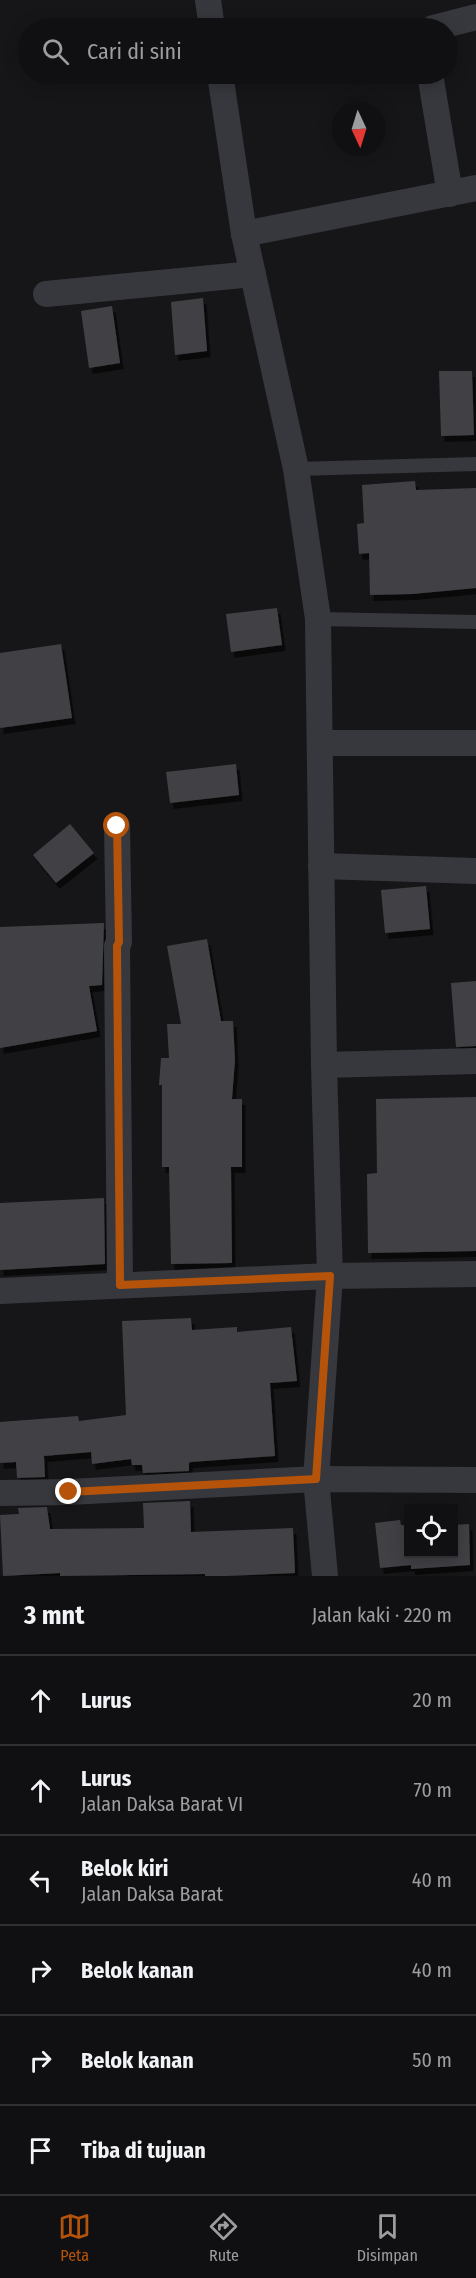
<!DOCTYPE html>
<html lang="id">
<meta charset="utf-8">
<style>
:root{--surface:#101012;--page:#1e1e20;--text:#f1f3f6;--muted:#9c9d9f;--line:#303032;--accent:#b45309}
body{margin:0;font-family:"Fira Sans Condensed",sans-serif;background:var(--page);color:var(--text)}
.controls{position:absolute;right:18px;bottom:18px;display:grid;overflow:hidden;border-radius:0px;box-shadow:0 3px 15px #0003}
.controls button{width:54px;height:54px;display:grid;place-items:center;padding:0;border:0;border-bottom:2px solid var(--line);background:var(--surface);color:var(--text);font:30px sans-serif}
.compass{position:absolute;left:332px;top:102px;width:54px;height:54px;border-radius:50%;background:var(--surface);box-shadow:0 3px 15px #0003;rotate:176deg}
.stop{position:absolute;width:18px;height:18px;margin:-14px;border:4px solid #b45309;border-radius:50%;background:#fff}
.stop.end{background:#b45309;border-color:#fff;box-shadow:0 2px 6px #0008}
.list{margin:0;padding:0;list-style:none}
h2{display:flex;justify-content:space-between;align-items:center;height:78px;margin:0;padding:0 24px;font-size:26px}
h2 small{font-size:20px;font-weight:400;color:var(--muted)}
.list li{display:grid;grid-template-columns:39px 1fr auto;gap:18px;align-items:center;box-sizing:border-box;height:90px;padding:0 24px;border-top:2px solid var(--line)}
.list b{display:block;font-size:22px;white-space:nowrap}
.list p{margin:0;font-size:20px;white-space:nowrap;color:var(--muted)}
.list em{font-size:20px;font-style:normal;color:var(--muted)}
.icon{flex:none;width:33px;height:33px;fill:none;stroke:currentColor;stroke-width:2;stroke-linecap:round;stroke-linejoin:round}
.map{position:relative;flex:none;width:476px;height:1576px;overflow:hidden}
.search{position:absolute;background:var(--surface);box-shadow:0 3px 15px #0003;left:18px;right:18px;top:18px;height:66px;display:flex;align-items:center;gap:15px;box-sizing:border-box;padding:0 21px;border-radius:33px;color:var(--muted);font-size:22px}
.sheet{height:618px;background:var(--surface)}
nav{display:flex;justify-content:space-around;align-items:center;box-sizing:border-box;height:84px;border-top:2px solid var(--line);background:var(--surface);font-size:16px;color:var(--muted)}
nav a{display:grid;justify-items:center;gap:3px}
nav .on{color:var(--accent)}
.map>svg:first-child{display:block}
</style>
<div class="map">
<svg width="476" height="1576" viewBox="0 0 476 1576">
<defs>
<filter id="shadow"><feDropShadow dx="3.5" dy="6" stdDeviation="0" flood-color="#0009"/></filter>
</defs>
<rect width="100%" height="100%" fill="#161618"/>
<g fill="#404145" filter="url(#shadow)">
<polygon points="203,298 207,351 175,355 171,302"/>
<polygon points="112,306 120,363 89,368 81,311"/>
<polygon points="439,371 472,371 474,435 441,436"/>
<polygon points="415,481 416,490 476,488 476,588 412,594 370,595 369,553 359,554 357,524 364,523 362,485"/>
<polygon points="277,608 282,645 231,652 226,614"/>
<polygon points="61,644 72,718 0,728 0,653"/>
<polygon points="236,764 239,795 170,803 166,772"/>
<polygon points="70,824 94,853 56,883 33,855"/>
<polygon points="426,886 430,929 385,933 381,890"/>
<polygon points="104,923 102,985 89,986 97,1031 0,1048 0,927"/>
<polygon points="207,939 221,1021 233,1021 235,1060 232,1099 242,1099 242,1167 231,1167 232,1263 171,1264 169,1167 162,1167 162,1085 159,1085 161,1058 169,1058 167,1024 181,1024 167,946"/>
<polygon points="476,981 476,1046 456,1047 451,983"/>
<polygon points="476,1097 476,1251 368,1253 367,1174 377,1173 376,1099"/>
<polygon points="104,1198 105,1264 0,1270 0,1203"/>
<polygon points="191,1318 192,1330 237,1327 237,1332 291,1327 297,1381 270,1383 275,1456 191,1462 189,1463 189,1471 143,1473 142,1465 132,1465 131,1459 92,1464 91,1452 44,1456 45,1477 17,1478 16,1462 0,1463 0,1422 78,1416 79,1421 126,1415 122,1321"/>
<polygon points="190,1501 191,1532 293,1528 295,1573 224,1576 205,1576 205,1574 60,1576 60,1573 3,1576 0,1515 19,1514 18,1508 47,1507 50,1529 144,1528 143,1503"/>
<polygon points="400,1520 401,1525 408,1525 408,1554 453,1554 453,1525 469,1524 470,1565 411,1569 411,1565 380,1568 375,1523"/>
</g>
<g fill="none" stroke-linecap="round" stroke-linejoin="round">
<g stroke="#37383d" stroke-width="14">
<polyline points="296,469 476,464"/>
<polyline points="318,619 476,622"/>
</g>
<g stroke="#37383d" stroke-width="26">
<polyline points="208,0 212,28"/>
<polyline points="433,28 476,17"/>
<polyline points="430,74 450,194"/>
<polyline points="244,234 476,188"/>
<polyline points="46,294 253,274"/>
<polyline points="320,743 476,743"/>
<polyline points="117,826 119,942 117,946 120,1285"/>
<polyline points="321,866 476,871"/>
<polyline points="324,1065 476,1061"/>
<polyline points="0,1291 330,1276 476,1274"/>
<polyline points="0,1493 69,1492 316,1479 330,1276 324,1065 318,619 296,469 244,234 220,74"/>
<polyline points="325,1576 316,1479 476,1480"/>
</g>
</g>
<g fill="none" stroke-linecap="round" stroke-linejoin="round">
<polyline stroke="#b45309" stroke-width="8" points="69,1492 316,1479 330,1276 120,1285 117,946 119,942 117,826"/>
</g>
</svg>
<div class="controls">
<button><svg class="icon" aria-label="locate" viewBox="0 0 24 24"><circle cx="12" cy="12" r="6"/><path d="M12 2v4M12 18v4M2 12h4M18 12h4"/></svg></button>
</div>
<svg class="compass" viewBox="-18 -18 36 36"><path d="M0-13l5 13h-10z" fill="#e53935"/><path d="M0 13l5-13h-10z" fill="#9c9d9f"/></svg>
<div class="stop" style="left:117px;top:826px"></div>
<div class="stop end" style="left:69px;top:1492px"></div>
<div class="search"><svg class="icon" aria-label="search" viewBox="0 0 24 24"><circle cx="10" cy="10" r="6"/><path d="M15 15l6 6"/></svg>Cari di sini</div>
</div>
<section class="sheet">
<h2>3 mnt<small>Jalan kaki · 220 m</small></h2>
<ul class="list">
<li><svg class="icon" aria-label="ahead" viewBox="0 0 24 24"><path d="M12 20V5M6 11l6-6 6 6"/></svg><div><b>Lurus</b></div><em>20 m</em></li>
<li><svg class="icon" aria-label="ahead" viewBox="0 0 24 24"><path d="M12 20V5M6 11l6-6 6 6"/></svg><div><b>Lurus</b><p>Jalan Daksa Barat VI</p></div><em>70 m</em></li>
<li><svg class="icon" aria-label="left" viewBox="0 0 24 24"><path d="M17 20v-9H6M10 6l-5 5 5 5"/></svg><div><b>Belok kiri</b><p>Jalan Daksa Barat</p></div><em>40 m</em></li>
<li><svg class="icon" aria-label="right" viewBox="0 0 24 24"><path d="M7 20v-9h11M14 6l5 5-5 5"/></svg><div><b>Belok kanan</b></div><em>40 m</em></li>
<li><svg class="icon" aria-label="right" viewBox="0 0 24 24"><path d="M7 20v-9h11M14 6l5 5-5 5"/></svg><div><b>Belok kanan</b></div><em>50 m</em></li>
<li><svg class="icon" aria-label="arrive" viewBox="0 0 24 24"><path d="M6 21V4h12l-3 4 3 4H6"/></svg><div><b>Tiba di tujuan</b></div></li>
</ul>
</section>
<nav>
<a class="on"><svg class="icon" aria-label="map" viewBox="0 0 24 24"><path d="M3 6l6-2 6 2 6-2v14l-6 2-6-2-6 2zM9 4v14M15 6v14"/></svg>Peta</a>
<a><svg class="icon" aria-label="directions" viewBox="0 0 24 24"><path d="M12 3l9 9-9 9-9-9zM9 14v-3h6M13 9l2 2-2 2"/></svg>Rute</a>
<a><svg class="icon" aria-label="saved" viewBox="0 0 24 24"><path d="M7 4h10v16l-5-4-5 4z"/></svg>Disimpan</a>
</nav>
